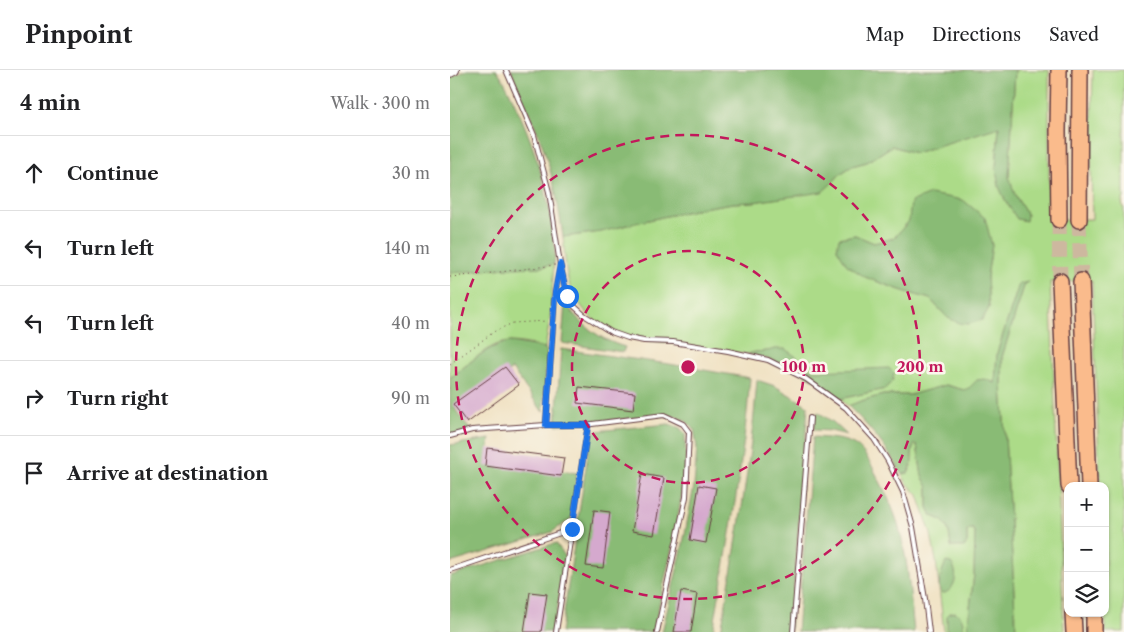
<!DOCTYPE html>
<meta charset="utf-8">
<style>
:root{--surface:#fff;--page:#f6f6f6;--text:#202124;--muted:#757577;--line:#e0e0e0}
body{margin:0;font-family:"Libre Caslon Text",serif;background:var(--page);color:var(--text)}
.controls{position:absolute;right:15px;bottom:15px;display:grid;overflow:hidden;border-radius:10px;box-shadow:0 1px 4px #0004}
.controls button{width:45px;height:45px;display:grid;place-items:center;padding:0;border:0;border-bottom:1px solid var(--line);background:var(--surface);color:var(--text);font:25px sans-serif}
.stop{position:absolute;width:15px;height:15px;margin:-11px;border:4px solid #1a73e8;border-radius:50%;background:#fff}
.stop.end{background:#1a73e8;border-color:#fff;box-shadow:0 1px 5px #0008}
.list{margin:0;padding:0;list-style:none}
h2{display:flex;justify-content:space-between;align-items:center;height:65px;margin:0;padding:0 20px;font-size:21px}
h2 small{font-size:16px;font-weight:400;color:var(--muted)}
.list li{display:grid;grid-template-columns:32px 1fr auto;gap:15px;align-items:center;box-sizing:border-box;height:75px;padding:0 20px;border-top:1px solid var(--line)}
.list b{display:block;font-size:19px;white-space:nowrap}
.list em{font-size:16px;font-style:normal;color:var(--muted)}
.icon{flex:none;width:28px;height:28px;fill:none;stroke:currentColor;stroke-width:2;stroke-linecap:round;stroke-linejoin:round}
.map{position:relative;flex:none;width:674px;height:562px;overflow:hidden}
header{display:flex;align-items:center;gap:30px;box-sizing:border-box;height:70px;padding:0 25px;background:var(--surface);border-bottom:1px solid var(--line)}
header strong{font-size:24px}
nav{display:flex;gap:28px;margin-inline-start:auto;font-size:18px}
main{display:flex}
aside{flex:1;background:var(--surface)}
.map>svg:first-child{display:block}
</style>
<header>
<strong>Pinpoint</strong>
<nav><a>Map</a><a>Directions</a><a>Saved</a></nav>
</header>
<main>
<aside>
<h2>4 min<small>Walk · 300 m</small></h2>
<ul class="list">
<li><svg class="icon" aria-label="ahead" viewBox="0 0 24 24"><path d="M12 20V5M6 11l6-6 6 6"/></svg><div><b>Continue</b></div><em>30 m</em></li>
<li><svg class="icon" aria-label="left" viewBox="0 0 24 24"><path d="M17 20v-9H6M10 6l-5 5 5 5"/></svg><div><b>Turn left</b></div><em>140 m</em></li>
<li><svg class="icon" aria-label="left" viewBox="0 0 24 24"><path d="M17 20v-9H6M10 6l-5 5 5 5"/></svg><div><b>Turn left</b></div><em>40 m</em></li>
<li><svg class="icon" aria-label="right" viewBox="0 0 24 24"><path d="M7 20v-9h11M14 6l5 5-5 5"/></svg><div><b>Turn right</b></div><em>90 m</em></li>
<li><svg class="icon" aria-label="arrive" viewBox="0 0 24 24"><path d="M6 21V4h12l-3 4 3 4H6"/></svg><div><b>Arrive at destination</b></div></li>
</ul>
</aside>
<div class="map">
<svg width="674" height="562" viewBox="0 0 674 562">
<rect width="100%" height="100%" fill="#fbf7ec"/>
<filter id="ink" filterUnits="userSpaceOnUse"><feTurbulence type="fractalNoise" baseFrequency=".02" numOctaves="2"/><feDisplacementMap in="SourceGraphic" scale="10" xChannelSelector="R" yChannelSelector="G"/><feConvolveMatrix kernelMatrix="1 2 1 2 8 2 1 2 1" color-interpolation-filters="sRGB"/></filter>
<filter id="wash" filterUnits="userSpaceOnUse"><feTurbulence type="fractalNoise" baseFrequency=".0096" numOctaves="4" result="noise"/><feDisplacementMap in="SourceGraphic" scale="20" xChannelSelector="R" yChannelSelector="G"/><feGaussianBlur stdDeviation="1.12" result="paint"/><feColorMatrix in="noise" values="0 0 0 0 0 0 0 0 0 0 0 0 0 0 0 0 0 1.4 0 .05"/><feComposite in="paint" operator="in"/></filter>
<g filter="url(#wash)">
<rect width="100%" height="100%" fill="#eedebc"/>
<g fill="#acdb88" stroke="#7b7d5a" fill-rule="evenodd">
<path d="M565,0H599V150L642,149L641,89L643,0H674V128L672,131L673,138H674V562H655V416H650L642,211L600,212L614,562H566L563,504L552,315V287L574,216L577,213L569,215L547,283L545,313L527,310L519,318L514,320L496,315L460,325H433L411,331L398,336L390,329L435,319L394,301H366L354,297L348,288L325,279C316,283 308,280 298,284C272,281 246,277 219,273C200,271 174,268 156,259C141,250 126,232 120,216C115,200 115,183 113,167L151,162L185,153L258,137L283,133L303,132L354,124L381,114L390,104L402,96L417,92L442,76L465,83L549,56L546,98L577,145L565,125L559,107ZM459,151L542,175L537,207L539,238L498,248L480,229L450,220L415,207L387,179L390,168L405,165L424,173L444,168Z"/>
<path d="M104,194L100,249L95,278C82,275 66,270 52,273C39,275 12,299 0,308V203L56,198L91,197Z"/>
<path d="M465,374L467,375L472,406L478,417V437L482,446C499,451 499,461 501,477L517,473V460L521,459H523L525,464L524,504L517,562H513V552L497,557V562H494L486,491L481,464L468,425L456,412L452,404L458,403C465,394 459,383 465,374Z"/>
</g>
<g fill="#89bb74" stroke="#6a6d50">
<path d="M17,0H47C57,14 63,30 70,45C86,81 96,116 102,156C104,169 106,181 104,194L91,197L56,198L0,203V8Z"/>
<path d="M61,0H565L559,107L565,125L577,145L576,151L567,149L556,132L549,117L546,98L549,57L465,83L442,76L417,92L402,96L390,104L381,114L372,122L303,132L283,133L258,137L185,153L151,162L113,167C108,131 101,95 87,61C79,40 69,21 61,0Z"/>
<polygon points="480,124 513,130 535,148 542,175 537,207 539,238 532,250 519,254 509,253 498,248 480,229 450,220 415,207 397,195 387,179 389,168 405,165 424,173 444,168 459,151 461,132"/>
<path d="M578,212L574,216L552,287V315L563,504L566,562H517L524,505L525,464L523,459H521L517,461V473L514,477H501C499,461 499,451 482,446L478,437V417L472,406L467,375L465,374C459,383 465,394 458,403L452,404C437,378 419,356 398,336L411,331L433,325H460L496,315L514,320L519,318L527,310L535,309L545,313L547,283L569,214Z"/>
<path d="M115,232C129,254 150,270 175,277L173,282L112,273Z"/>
<path d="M61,272L95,278L97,282L93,342L62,299L5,339L21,361L0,365V308C18,295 38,274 61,272Z"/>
<path d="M111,279L219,294L300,308C294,393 277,478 263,562H212L232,479L244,416L247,378L244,359L236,351L225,346H207L106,355Z"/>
<path d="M324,279H335L348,288L355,297L366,301L439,298L444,303L443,311L435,319L390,329C375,317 358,304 340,297C327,291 312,288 298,284C308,280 315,283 324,279Z"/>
<path d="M307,310L325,316L358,336L340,562H271C285,479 301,395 307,310Z"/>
<polygon points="368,342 383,352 397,365 381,361 364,360 365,345"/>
<polygon points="219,354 230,358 235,364 236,400 224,469 203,562 111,562 140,370 145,361"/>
<path d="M363,367C377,368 397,368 408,377C416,384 422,396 427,406C434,419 441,433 446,448C458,484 460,524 464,562H347Z"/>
<polygon points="40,369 36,391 127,403 121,449 102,462 0,493 0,375"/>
<polygon points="106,473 115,486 104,562 0,562 0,506"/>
<path d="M496,492L501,493C509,502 506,518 495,523C494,523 492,523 491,521C486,516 493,498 496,492Z"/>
<path d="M505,542C514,547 513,553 513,562H497V546L500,543Z"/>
</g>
<g id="blocks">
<g fill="#d5a9ce">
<polygon points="55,297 69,315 17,353 3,334"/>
<polygon points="129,317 185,323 183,340 127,333"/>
<polygon points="37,378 114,388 111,406 35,396"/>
<polygon points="192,404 214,408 204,465 182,461"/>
<polygon points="249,415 266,418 256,473 240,470"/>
<polygon points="144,440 160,442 153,498 136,496"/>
<polygon points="231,521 247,524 241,562 224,562"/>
<polygon points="80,522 97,524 91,562 74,562"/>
</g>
</g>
</g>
<g filter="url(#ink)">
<use href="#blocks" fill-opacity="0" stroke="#633c41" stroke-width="1"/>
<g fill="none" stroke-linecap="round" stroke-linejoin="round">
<g stroke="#cdb89f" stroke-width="15" stroke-dasharray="15 8" stroke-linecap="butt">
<polyline points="609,150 610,211"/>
<polyline points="629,150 631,211"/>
</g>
<defs>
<g id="service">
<polyline points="56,0 84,65 99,122 110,194 117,226 124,236 134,245 161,262 178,268 194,271 223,272 278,281 318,290 356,309 396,338 424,369 438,391 453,422 463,457 475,529 479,562"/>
<polyline points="96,355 105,223 110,198"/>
<polyline points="0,366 22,360 96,355 134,355 214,345 233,354 239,362 236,427 207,562"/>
<polyline points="0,500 122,459"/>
<polyline points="106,562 138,355"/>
<polyline points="343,562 360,348"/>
</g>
<polyline id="tertiary" points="0,2 4,0"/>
<g id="motorway">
<polyline points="609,150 608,61 609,0"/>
<polyline points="629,150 630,0"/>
<polyline points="610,211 619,416"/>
<polyline points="631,211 639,416"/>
<polyline points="623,543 624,562"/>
<polyline points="644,543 644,562"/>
</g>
</defs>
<use href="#service" stroke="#633c41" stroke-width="6"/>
<use href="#tertiary" stroke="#633c41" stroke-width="12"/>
<use href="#motorway" stroke="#633c41" stroke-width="18"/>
<g stroke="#633c41" stroke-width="1" stroke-dasharray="1 4" stroke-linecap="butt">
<polyline points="0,207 34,204 105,195"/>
<polyline points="0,294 45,261 63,253 97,251"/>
</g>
<use href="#service" stroke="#fff" stroke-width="4"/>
<use href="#tertiary" stroke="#fff" stroke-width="10"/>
<use href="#motorway" stroke="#fabb8c" stroke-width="15"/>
</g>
</g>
<g fill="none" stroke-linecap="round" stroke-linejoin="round" filter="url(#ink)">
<polyline stroke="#1a73e8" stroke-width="6" points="117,226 110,194 105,223 96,355 138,355 122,459"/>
</g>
<g fill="none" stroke="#c2185b" stroke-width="2.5" stroke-dasharray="9 6">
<circle cx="238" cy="297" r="116"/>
<circle cx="238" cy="297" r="232"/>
</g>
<circle cx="238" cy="297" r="8" fill="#c2185b" stroke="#fbf7ec" stroke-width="2.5"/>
<g font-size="15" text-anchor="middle" font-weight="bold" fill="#c2185b" stroke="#fbf7ec" stroke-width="5" stroke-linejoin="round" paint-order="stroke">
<text x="354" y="302">100 m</text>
<text x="470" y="302">200 m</text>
</g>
</svg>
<div class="controls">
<button>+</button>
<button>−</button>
<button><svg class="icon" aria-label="layers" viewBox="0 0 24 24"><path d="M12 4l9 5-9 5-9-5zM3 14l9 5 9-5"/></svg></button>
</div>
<div class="stop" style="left:117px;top:226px"></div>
<div class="stop end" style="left:122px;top:459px"></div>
</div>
</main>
